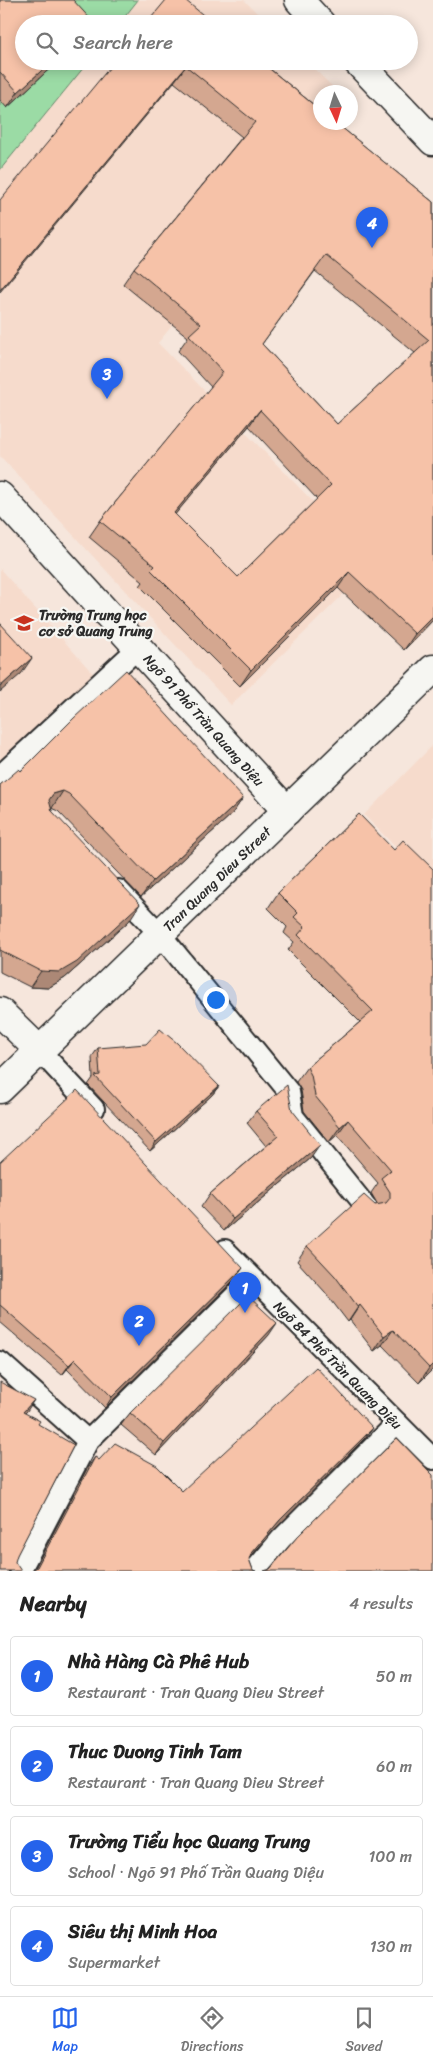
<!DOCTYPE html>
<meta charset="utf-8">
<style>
:root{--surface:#fff;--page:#f6f6f6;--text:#222;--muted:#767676;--line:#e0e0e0;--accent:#2563eb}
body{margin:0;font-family:Sriracha,sans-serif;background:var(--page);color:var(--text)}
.compass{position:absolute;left:313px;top:85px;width:45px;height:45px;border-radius:50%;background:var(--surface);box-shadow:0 2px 12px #0003;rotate:176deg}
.you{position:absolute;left:215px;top:999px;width:18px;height:18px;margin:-12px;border:4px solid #fff;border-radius:50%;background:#1a73e8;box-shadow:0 0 0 8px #1a73e833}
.badge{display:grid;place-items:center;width:32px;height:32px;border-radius:50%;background:var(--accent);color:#fff;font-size:16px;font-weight:700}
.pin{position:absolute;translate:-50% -41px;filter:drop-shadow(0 1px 2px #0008)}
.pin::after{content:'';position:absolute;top:26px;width:18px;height:15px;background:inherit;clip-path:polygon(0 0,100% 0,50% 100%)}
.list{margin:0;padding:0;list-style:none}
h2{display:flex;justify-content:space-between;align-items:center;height:65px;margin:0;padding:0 20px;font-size:21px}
h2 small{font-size:16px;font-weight:400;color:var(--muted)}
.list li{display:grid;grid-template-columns:32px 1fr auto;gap:15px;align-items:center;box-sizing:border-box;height:80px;margin:0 10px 10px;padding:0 10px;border:1px solid var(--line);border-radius:5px}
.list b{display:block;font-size:19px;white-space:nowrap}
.list p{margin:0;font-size:16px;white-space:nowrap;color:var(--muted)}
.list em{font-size:16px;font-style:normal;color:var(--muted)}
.icon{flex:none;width:28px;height:28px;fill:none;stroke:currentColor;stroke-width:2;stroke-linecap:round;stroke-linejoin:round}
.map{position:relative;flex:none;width:433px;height:1571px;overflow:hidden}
.search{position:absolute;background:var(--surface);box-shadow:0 2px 12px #0003;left:15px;right:15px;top:15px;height:55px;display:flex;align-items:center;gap:12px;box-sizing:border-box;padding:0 18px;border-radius:28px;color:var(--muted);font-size:19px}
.sheet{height:425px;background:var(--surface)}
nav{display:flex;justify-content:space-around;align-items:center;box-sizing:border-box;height:70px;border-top:1px solid var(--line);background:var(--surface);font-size:14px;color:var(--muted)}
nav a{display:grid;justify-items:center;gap:2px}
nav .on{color:var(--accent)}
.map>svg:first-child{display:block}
</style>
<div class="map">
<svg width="433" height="1571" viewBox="0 0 433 1571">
<rect width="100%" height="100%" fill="#f6e6dc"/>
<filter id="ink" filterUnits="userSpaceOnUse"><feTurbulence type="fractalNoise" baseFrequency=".02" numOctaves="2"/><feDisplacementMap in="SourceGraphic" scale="10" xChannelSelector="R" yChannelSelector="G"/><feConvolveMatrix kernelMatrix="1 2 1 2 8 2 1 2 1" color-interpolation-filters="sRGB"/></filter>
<g filter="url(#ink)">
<g fill="#f6dbcc">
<polygon points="138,0 244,0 268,24 119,24"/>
<polygon points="89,61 306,61 338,92 320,92 320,122 335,123 158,343 374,564 231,705 0,456 0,170"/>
<polygon points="0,569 96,677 0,764"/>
<polygon points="433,745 433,885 364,815"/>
</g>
<polygon fill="#9bdba5" stroke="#638368" points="0,0 138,0 119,24 24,24 24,61 89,61 0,170"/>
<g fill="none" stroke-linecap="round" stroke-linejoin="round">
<defs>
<g id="service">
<polyline points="0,776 139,647"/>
<polyline points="118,890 160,934 289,1092 293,1116 368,1209"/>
<polyline points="40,1051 94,1109"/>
<polyline points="225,1250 433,1459"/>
<polyline points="0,1362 88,1441"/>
<polyline points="20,1571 88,1441 252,1279"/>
<polyline points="254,1571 281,1539 397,1423"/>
</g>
<g id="minor">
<polyline points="0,496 287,811"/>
<polyline points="0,1012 40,1051"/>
<polyline points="0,1089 433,669"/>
</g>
<g id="tertiary">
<polyline points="299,0 321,24"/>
<polyline points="357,61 433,141"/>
</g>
</defs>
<use href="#service" stroke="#2b2b2b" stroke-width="24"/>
<use href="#minor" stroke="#2b2b2b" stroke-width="31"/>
<use href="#tertiary" stroke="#2b2b2b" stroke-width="31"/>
<use href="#service" stroke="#f6f6f2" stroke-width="20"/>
<use href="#minor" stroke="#f6f6f2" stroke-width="28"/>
<use href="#tertiary" stroke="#f6f6f2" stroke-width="28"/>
</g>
<g fill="#d4a790" stroke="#2b2b2b" fill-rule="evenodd">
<polygon points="0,0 58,61 7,108 0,100"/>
<path d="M115,61H260L433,202V620L404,650L338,588L240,686L140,586L143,582L89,537L100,521L211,387L178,351L188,337L123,284L134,268L242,137L174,82ZM315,271L415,353L337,424L262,344ZM249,426L317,499L238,577L175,514Z"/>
<polygon points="21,771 243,798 232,814 141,897 58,811 51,808 52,811 129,921 65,978 48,988 30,987 0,972 0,785"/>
<polygon points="359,814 433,1369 419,1383 382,1345 374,1351 350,1320 348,1322 325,1292 297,1261 307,1246 375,1205 378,1205 371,1193 378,1183 337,1135 329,1142 304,1111 301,1090 296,1082 307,1067 360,1022 288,950 294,942 284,933 287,927 268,908 278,893"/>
<polygon points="98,1048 219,1086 212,1095 150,1151 88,1085 93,1078 92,1057"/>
<polygon points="292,1110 311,1158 224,1231 201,1207 210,1194 266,1146 247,1123 256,1111"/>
<polygon points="0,1162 235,1279 105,1408 67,1369 62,1375 0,1322"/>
<polygon points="269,1335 156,1455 121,1425 130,1413"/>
<polygon points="373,1428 365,1438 273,1531 250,1557 249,1559 253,1570 35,1568 88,1467 95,1457 99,1460 182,1491"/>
</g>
<g fill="#ac8876" stroke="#2b2b2b">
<polygon points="52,61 58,61 7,108 18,92"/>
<polygon points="186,66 174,82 0,292 0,290"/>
<polygon points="260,410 249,426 163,529 174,513"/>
<polygon points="349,572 338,588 240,686 251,670"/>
<polygon points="433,616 433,620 404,650 415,634"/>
<polygon points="32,658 21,674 0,692 0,687"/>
<polygon points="63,791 52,808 41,810 53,794"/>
<polygon points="243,798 232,814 141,897 153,881"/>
<polygon points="140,904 129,921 65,978 48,988 30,987 41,971"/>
<polygon points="219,1086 212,1095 150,1151 156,1142"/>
<polygon points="348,1120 337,1135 329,1142 340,1127"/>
<polygon points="320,1145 311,1158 224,1231 233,1219"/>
<polygon points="243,1268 235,1279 105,1408 112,1397"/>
<polygon points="360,1305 350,1320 348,1322 358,1307"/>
<polygon points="277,1323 269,1335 156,1455 164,1443"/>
<polygon points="393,1330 382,1345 374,1351 384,1336"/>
<polygon points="75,1359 67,1369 62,1375 69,1365"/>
<polygon points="433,1364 433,1369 419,1383 429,1368"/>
<polygon points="34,1400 27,1411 16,1422 23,1412"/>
<polygon points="373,1428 365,1438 273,1531 245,1563 252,1553 280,1520"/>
</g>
<g fill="#f6c2a8" stroke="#2b2b2b" fill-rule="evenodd">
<polygon points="0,0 73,0 94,23 24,24 24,61 52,61 18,92 0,72"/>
<polygon points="166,0 185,0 214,24 146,24"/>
<path d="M115,61H260L320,110V122H335L433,202V616L415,634L349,572L251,670L151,570L155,566L100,521L223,372L189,335L201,324L134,268L255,122L186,66L0,290V200ZM326,255L429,340L337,424L262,344ZM260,410L331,485L238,577L174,513Z"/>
<polygon points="0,623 32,658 0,687"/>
<polygon points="126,670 243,798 153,881 69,794 63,791 53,794 49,800 52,811 140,904 77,962 60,972 41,971 0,950 0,785 19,769 21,771 74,718"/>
<polygon points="359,814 394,850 403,840 433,869 433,1364 429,1368 393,1330 384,1336 360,1305 358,1307 335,1276 307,1246 364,1195 375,1205 386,1203 390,1198 390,1192 381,1178 391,1170 348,1120 340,1127 315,1096 311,1075 307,1067 373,1011 298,935 305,927 294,917 298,913 278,893"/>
<polygon points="160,1029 177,1043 219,1086 156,1142 95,1076 100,1075 98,1048 146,1044"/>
<polygon points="287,1085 292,1110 320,1145 233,1219 210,1194 278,1136 256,1111"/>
<polygon points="77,1090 243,1268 112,1397 75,1359 69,1365 0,1305 0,1162"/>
<polygon points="248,1296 277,1323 164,1443 130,1413"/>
<polygon points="316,1367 373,1428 280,1520 252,1553 249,1559 253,1570 256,1571 31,1571 37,1567 95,1457 99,1460 115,1443 157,1466 182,1491"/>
<polygon points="0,1382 34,1400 23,1412 40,1421 38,1424 74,1445 17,1555 15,1562 21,1571 0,1571"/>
<polygon points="397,1438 433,1475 433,1571 264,1571 270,1569 297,1537"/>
</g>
</g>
<defs>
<symbol id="school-bare" viewBox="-9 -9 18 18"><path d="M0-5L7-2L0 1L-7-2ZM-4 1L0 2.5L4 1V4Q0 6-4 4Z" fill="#c8321e" stroke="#f6f6f2" stroke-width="2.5" paint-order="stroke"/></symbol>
</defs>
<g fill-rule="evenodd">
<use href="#school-bare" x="10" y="609" width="28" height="28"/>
</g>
<g text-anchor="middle" stroke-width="4.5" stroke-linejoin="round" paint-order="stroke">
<g font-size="14" font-weight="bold" fill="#2b2b2b" stroke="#f6f6f2" text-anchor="start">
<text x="39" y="620">Trường Trung học<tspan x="39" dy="16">cơ sở Quang Trung</tspan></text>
</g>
<g font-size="14" fill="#2b2b2b" stroke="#f6f6f2">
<text transform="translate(204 720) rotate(48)" y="5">Ngõ 91 Phố Trần Quang Diệu</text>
<text transform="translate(217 879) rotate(-44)" y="5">Tran Quang Dieu Street</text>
<text transform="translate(338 1365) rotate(45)" y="5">Ngõ 84 Phố Trần Quang Diệu</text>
</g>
</g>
</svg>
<svg class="compass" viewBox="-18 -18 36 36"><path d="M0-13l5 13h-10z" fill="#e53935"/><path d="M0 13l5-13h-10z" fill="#767676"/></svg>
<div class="you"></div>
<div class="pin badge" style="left:245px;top:1313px">1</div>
<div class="pin badge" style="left:139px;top:1346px">2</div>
<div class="pin badge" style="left:107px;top:399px">3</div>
<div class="pin badge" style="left:372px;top:248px">4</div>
<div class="search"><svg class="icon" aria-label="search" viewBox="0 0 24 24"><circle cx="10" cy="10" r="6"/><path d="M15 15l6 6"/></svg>Search here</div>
</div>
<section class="sheet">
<h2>Nearby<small>4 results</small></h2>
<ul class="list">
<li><span class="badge">1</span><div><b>Nhà Hàng Cà Phê Hub</b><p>Restaurant · Tran Quang Dieu Street</p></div><em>50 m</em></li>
<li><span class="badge">2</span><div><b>Thuc Duong Tinh Tam</b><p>Restaurant · Tran Quang Dieu Street</p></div><em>60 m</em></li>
<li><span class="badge">3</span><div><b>Trường Tiểu học Quang Trung</b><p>School · Ngõ 91 Phố Trần Quang Diệu</p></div><em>100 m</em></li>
<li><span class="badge">4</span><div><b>Siêu thị Minh Hoa</b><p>Supermarket</p></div><em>130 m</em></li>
</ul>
</section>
<nav>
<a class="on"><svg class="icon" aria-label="map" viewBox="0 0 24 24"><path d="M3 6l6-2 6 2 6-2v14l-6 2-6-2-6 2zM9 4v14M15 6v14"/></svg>Map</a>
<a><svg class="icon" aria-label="directions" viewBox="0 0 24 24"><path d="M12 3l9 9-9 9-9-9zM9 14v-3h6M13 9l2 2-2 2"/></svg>Directions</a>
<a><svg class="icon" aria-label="saved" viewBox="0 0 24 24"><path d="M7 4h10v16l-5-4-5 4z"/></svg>Saved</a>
</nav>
